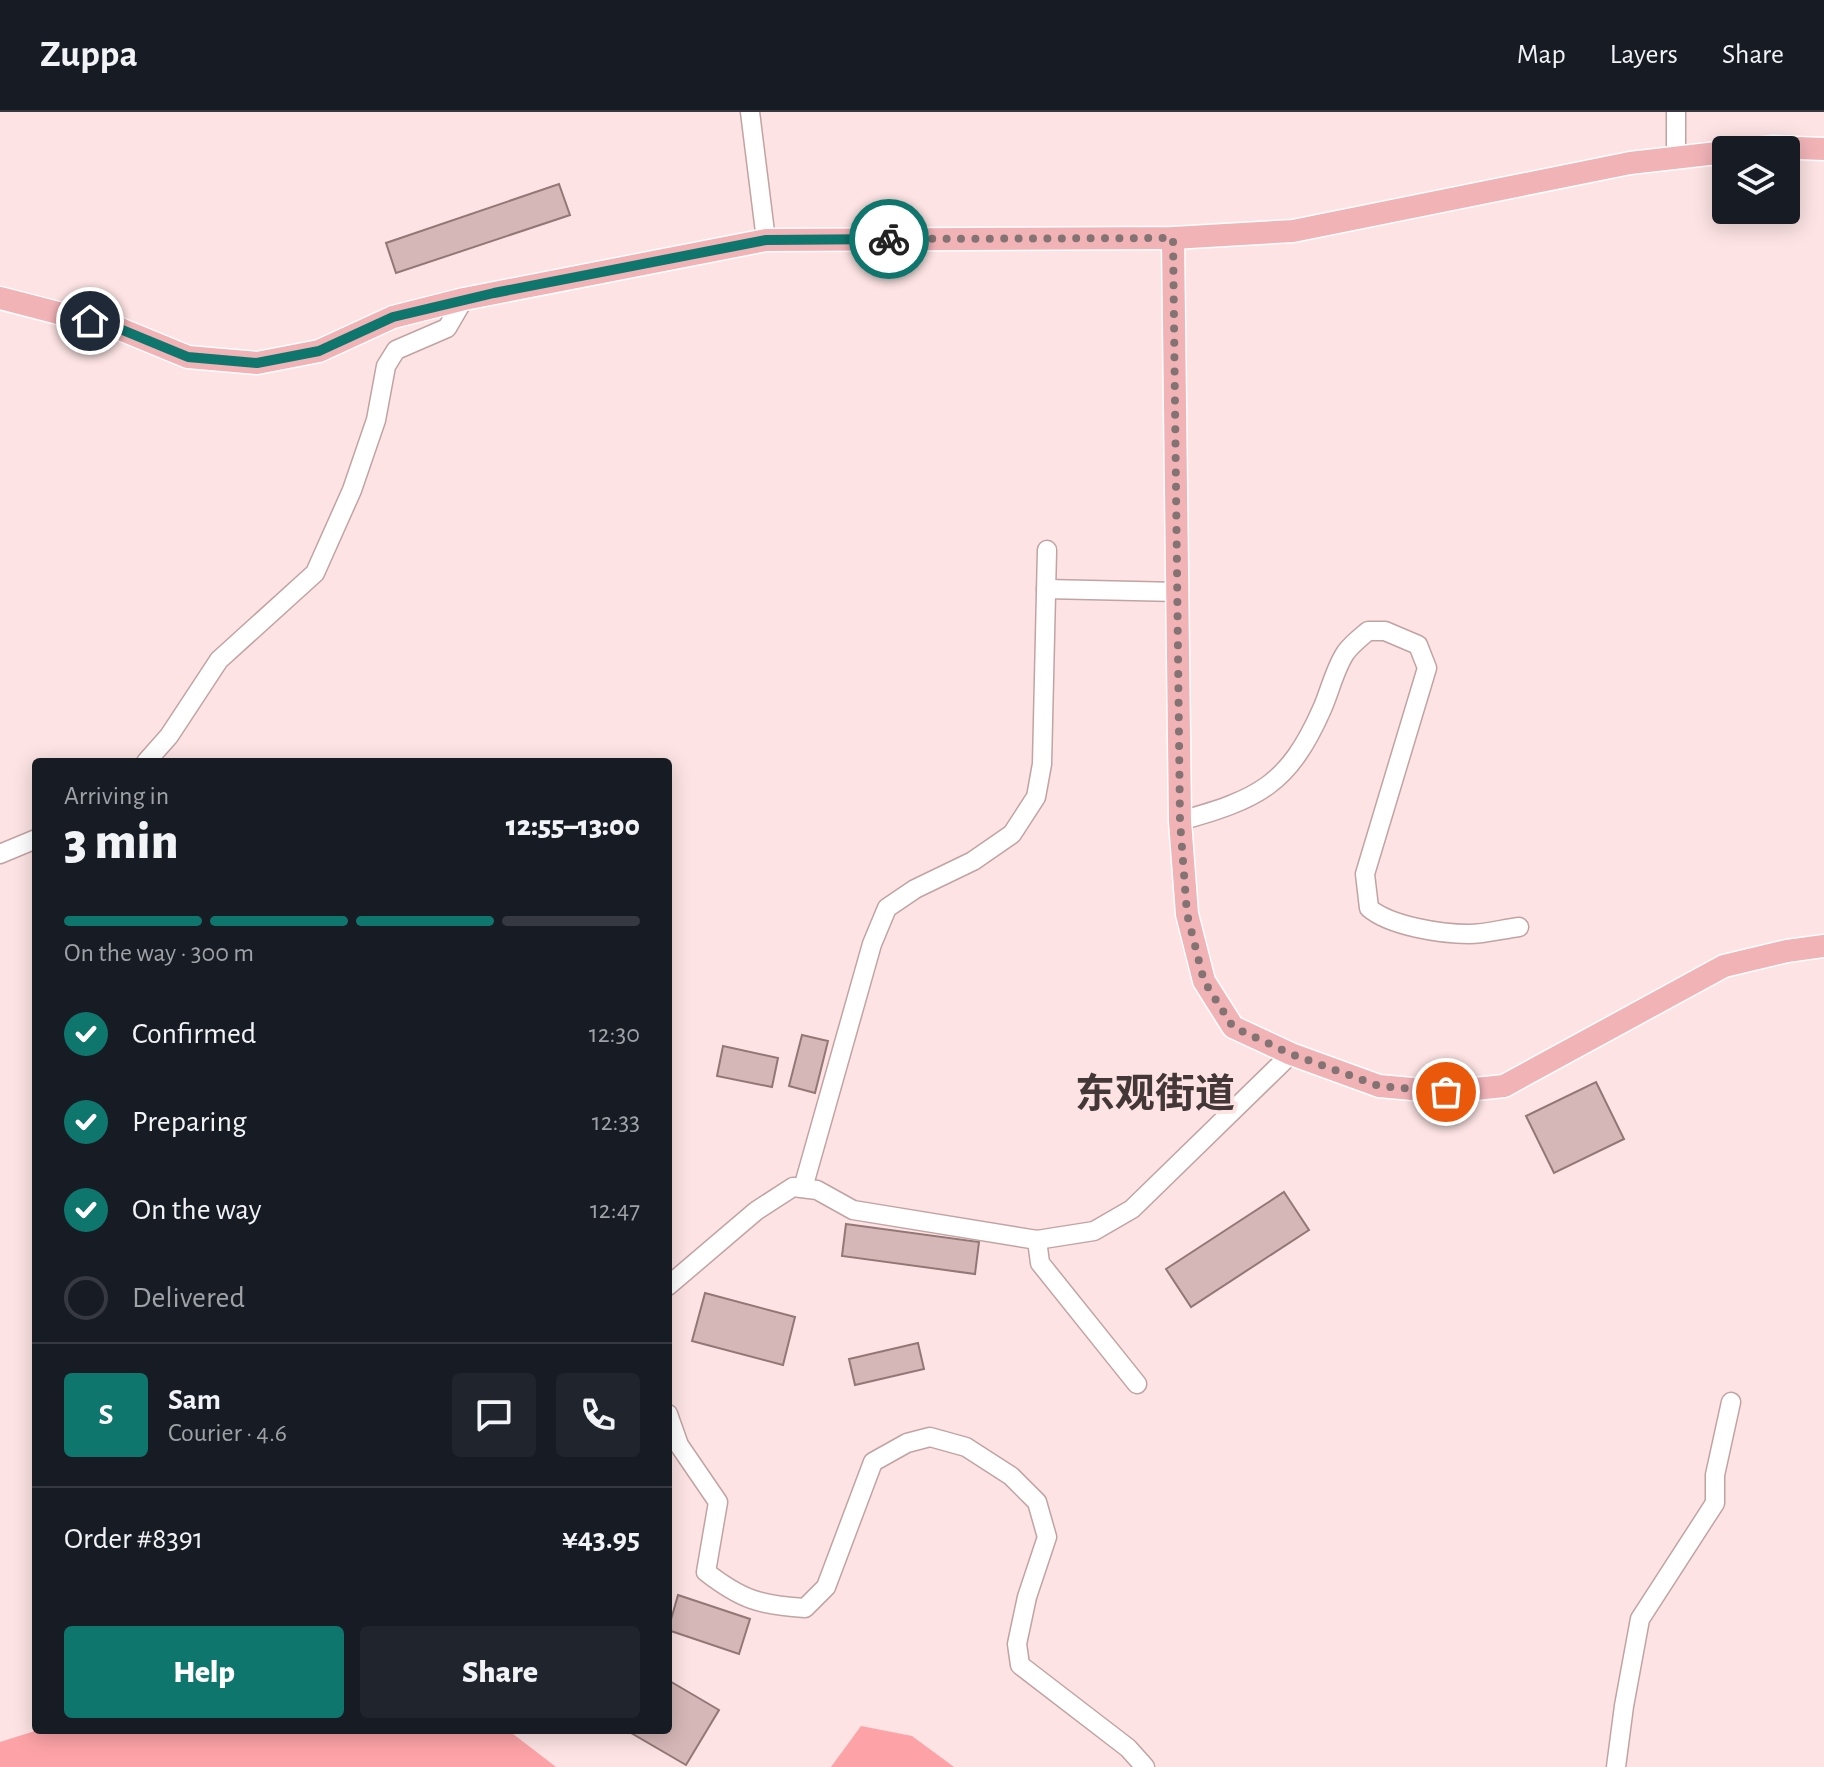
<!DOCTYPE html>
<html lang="en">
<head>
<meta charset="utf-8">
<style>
	body { margin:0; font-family:"Alegreya Sans","Noto Sans SC",sans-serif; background:#20242c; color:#f1f3f6; height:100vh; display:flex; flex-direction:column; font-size:30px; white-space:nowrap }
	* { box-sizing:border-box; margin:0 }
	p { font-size:26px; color:#9ea1a6 }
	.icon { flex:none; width:44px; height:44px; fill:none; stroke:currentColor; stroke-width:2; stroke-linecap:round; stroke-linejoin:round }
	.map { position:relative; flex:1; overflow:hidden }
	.side { position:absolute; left:32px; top:646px; width:640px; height:976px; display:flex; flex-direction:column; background:#171b24; border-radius:8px; box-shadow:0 4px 20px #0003 }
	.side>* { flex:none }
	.fabs { position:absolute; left:1712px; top:24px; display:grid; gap:16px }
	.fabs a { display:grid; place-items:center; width:88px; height:88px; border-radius:8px; background:#171b24; box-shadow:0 4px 20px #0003; font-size:40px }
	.pin { position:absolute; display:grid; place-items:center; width:68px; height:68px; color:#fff; margin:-34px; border:4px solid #fff; border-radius:50%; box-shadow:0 2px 8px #0007 }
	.courier { position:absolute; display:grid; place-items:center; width:80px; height:80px; margin:-40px; border:6px solid #0f766e; border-radius:50%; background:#fff; color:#222; box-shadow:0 2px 10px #0007 }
	.summary em { font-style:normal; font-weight:800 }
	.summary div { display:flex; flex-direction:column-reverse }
	.summary { display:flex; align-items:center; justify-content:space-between; height:136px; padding:0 32px }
	h1 { font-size:52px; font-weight:800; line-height:60px }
	.bar { display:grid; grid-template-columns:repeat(4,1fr); gap:12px 8px; align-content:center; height:96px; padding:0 32px }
	.bar i { height:10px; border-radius:6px; background:#363941 }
	.bar .on { background:#0f766e }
	.bar p { grid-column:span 4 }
	.line { display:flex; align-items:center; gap:20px; padding:0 32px; border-top:2px solid #363941 }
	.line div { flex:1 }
	.round { display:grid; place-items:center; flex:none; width:84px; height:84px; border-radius:8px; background:#20242c }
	ol { padding:0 32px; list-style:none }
	li { display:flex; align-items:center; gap:24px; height:88px }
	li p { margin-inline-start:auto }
	li .icon { padding:8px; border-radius:50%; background:#0f766e; color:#fff; stroke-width:4 }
	li:last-child { color:#9ea1a6 }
	li i { width:44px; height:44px; border:4px solid #363941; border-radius:50% }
	.cta { display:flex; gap:16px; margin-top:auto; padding:16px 32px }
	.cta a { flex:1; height:92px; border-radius:8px; background:#0f766e; color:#fff; font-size:32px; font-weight:800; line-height:92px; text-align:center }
	.cta a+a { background:#20242c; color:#f1f3f6 }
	header { display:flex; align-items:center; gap:48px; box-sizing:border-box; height:112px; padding:0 40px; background:#171b24; border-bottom:2px solid #363941 }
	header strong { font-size:38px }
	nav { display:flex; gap:44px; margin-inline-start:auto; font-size:28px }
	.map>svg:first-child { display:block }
	.water { fill:#fda3a7 }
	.building { fill:#d6b7b7; stroke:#937777; stroke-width:2 }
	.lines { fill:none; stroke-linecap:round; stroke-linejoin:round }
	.minor-casing { stroke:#c2a3a4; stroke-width:21 }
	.major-casing { stroke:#fff; stroke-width:25 }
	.minor { stroke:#fff; stroke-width:18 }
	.major { stroke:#f2b3b7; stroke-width:22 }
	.done { stroke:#847373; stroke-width:8; stroke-dasharray:0 14.4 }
	.route { stroke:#0f766e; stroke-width:10 }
	.labels { text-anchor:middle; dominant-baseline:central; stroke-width:8; stroke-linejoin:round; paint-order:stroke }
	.district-label { font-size:40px; font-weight:bold; fill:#433737; stroke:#fde3e3 }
</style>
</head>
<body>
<header>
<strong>Zuppa</strong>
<nav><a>Map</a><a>Layers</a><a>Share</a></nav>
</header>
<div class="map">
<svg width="1824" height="1655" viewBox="0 0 1824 1655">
	<rect width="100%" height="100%" fill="#fde3e3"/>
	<g class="water">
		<path d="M 861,1614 L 912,1624 L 954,1655 L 831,1655 Z"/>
		<path d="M 38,1618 L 508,1618 L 556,1655 L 0,1655 L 0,1630 Z"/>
	</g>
	<g class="building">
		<path d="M 559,72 L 570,103 L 396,161 L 386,131 Z"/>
		<path d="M 802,923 L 828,929 L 815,981 L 789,974 Z"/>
		<path d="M 723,934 L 778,946 L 772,975 L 717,964 Z"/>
		<path d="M 1596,970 L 1624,1027 L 1554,1061 L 1526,1004 Z"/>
		<path d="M 1284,1080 L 1309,1118 L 1191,1195 L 1166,1157 Z"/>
		<path d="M 846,1112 L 979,1130 L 975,1162 L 842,1144 Z"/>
		<path d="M 705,1181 L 795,1205 L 783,1253 L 692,1229 Z"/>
		<path d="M 918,1231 L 924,1257 L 855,1273 L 849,1247 Z"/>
		<path d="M 678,1483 L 750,1507 L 739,1542 L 668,1518 Z"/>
		<path d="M 668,1568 L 719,1598 L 686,1653 L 626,1618 L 668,1618 Z"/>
	</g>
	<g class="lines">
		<g class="minor-casing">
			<g id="minor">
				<path d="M 750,0 L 766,128"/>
				<path d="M 1676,46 L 1676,0"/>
				<path d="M 1046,477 L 1178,480"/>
				<path d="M 146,650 L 169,624 L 219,548 L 315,461 L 352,378 L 376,308 L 386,254 L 396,238 L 447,216 L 464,187"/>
				<path d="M 1180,709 C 1258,687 1288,674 1322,597 C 1330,579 1335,556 1346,540 C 1352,532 1361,525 1368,519 L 1385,519 L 1418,533 L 1427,556 L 1365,762 L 1369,796 C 1390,814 1441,822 1469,822 C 1485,822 1503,817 1519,815"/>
				<path d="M 0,742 L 36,727"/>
				<path d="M 803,1076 L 872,832 L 887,796 L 915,777 L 973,749 L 1012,722 L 1036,685 L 1042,652 L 1047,438"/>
				<path d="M 1037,1128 L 1040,1151 L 1137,1272"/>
				<path d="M 668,1174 L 756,1099 L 793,1075 L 817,1078 L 853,1098 L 1037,1128 L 1094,1119 L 1132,1097 L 1291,942"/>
				<path d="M 668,1302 L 679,1333 L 718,1390 L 706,1460 C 742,1488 760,1493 805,1496 L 826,1475 L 873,1350 L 907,1331 L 930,1325 L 966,1335 L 1011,1364 L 1037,1390 L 1047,1425 L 1027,1485 L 1017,1532 L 1020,1553 L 1128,1636 L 1145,1655"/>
				<path d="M 1616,1655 L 1624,1594 L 1640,1507 L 1715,1391 L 1715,1363 L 1731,1290"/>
			</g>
		</g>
		<g class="major-casing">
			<g id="major">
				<path d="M 1745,38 L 1774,35 L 1824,37"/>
				<path d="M 1173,126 L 1180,709 L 1187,802 L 1204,869 L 1233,915 L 1291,942 L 1379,974 L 1446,980 L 1504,974 L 1724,854 L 1787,839 L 1824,834"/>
				<path d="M 0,186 L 120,217 L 188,245 L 257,251 L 319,239 L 393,205 L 464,187 L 766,128 L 1173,126 L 1293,119 L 1630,51 L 1726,40"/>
			</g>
		</g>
		<use href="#minor" class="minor"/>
		<use href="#major" class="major"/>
	</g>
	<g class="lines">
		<path class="done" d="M 889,127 L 1173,126 L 1180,709 L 1187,802 L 1204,869 L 1233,915 L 1291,942 L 1379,974 L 1446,980"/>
		<path class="route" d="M 90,209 L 120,217 L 188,245 L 257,251 L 319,239 L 393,205 L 494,181 L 766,128 L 889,127"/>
	</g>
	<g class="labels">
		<g class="district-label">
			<text x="1155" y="983">东观街道</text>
		</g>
	</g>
</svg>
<div class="fabs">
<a><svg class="icon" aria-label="layers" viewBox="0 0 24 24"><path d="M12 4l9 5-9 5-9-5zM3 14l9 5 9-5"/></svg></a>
</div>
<div class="pin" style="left:1446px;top:980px;background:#ea580c"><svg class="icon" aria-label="bag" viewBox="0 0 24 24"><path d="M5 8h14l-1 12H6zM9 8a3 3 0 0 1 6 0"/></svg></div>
<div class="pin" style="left:90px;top:209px;background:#1f2937"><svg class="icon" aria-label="home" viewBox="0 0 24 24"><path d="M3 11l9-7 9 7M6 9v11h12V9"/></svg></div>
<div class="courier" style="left:889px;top:127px"><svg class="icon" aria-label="bike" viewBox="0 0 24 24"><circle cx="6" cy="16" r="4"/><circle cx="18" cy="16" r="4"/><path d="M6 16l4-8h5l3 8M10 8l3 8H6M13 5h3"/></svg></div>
<section class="side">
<div class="summary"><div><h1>3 min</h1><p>Arriving in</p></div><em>12:55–13:00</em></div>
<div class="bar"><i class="on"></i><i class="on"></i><i class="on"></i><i></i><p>On the way · 300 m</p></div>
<ol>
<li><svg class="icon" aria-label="check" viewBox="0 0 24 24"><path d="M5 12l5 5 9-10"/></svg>Confirmed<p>12:30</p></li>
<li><svg class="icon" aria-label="check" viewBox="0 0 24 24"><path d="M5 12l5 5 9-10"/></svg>Preparing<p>12:33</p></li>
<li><svg class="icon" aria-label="check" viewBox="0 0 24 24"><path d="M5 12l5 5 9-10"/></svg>On the way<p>12:47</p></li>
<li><i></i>Delivered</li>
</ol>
<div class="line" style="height:144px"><b class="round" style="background:#0f766e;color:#fff">S</b><div><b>Sam</b><p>Courier · 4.6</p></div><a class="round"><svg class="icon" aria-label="chat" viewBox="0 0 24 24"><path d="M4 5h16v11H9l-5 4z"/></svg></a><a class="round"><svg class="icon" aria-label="phone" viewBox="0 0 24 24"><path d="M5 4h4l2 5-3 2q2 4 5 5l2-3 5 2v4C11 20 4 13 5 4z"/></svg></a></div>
<div class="line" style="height:104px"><div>Order #8391</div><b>¥43.95</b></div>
<div class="cta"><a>Help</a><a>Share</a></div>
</section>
</div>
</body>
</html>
